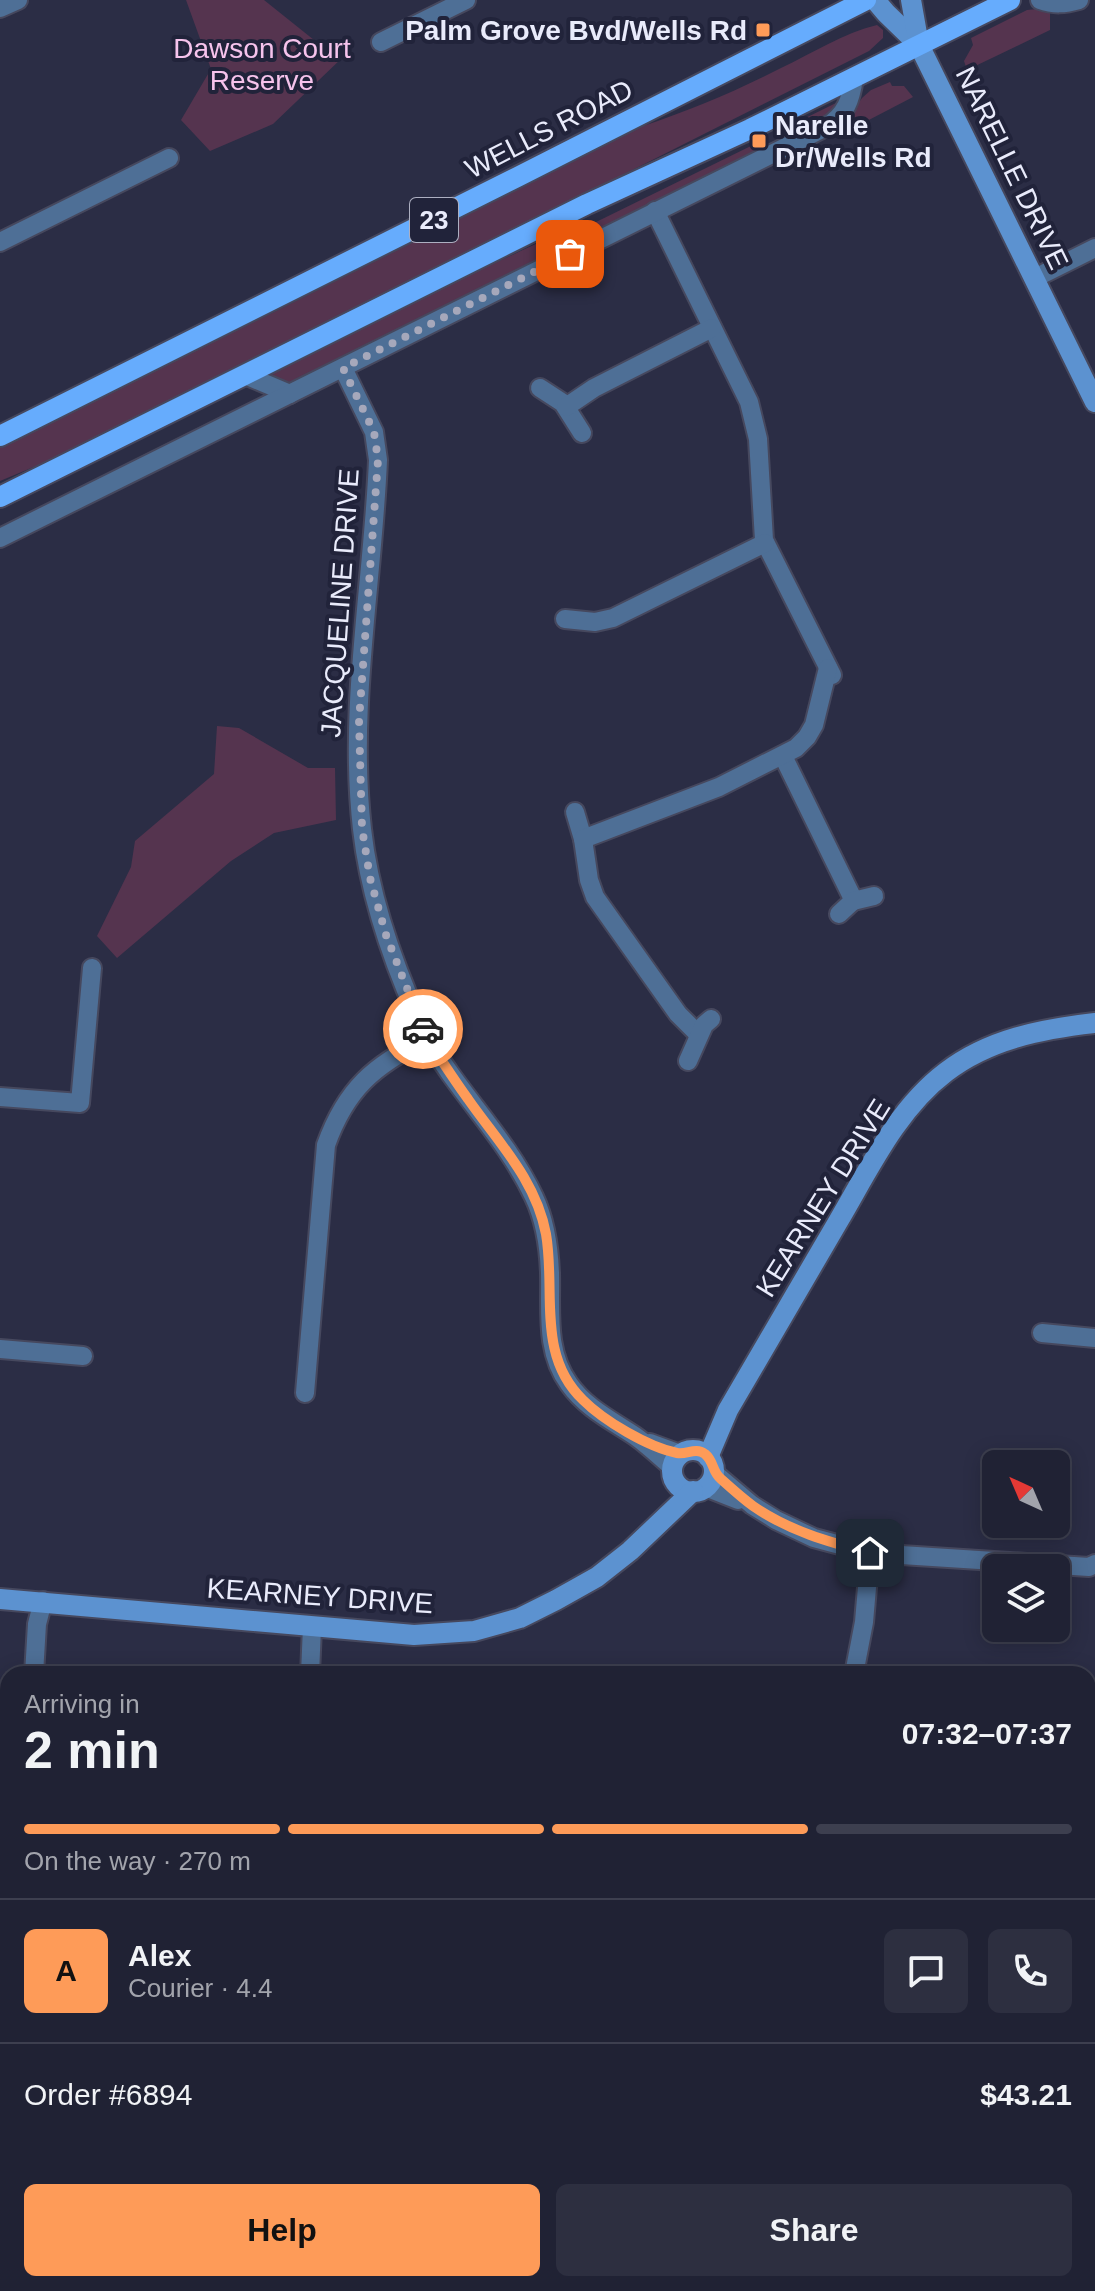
<!DOCTYPE html>
<html lang="en">
<head>
<meta charset="utf-8">
<style>
	body { margin:0; font-family:Arial,sans-serif; background:#2d2f40; color:#f1f3f6; height:100vh; display:flex; flex-direction:column; font-size:30px; white-space:nowrap }
	* { box-sizing:border-box; margin:0 }
	p { font-size:26px; color:#a2a4ac }
	.icon { flex:none; width:44px; height:44px; fill:none; stroke:currentColor; stroke-width:2; stroke-linecap:round; stroke-linejoin:round }
	.map { position:relative; flex:1; overflow:hidden }
	.sheet { position:absolute; left:0px; top:1666px; width:1096px; height:626px; display:flex; flex-direction:column; background:#202234; border-radius:24px 24px 0 0; box-shadow:0 4px 20px #0003,0 0 0 2px #3d3f4f }
	.sheet>* { flex:none }
	.needle { width:52px; rotate:316deg }
	.tools { position:absolute; left:982px; top:1450px; display:grid; gap:16px }
	.tools a { display:grid; place-items:center; width:88px; height:88px; border-radius:12px; background:#202234; box-shadow:0 4px 20px #0003,0 0 0 2px #3d3f4f; font-size:40px }
	.pin { position:absolute; display:grid; place-items:center; width:68px; height:68px; color:#fff; margin:-34px; border-radius:16px; box-shadow:0 4px 12px #0006 }
	.courier { position:absolute; display:grid; place-items:center; width:80px; height:80px; margin:-40px; border:6px solid #fe9b58; border-radius:50%; background:#fff; color:#222; box-shadow:0 2px 10px #0007 }
	.summary em { font-style:normal; font-weight:700 }
	.summary div { display:flex; flex-direction:column-reverse }
	.summary { display:flex; align-items:center; justify-content:space-between; height:136px; padding:0 24px }
	h1 { font-size:52px; font-weight:700; line-height:60px }
	.bar { display:grid; grid-template-columns:repeat(4,1fr); gap:12px 8px; align-content:center; height:96px; padding:0 24px }
	.bar i { height:10px; border-radius:6px; background:#3d3f4f }
	.bar .current { background:#fe9b58 }
	.bar p { grid-column:span 4 }
	.line { display:flex; align-items:center; gap:20px; padding:0 24px; border-top:2px solid #3d3f4f }
	.line div { flex:1 }
	.round { display:grid; place-items:center; flex:none; width:84px; height:84px; border-radius:12px; background:#2d2f40 }
	.button { display:flex; gap:16px; margin-top:auto; padding:16px 24px }
	.button a { flex:1; height:92px; border-radius:12px; background:#fe9b58; color:#111; font-size:32px; font-weight:700; line-height:92px; text-align:center }
	.button a+a { background:#2d2f40; color:#f1f3f6 }
	.map>svg:first-child { display:block }
	.green { fill:#55344f }
	.lines { fill:none; stroke-linecap:round; stroke-linejoin:round }
	.stream { stroke:#2b8db0; stroke-width:6 }
	.street-casing { stroke:#46485e; stroke-width:22 }
	.secondary-casing { stroke:#46485e; stroke-width:24 }
	.primary-casing { stroke:#46485e; stroke-width:24 }
	.street { stroke:#4e6f96; stroke-width:18 }
	.secondary { stroke:#5c92d0; stroke-width:20 }
	.primary { stroke:#66acfd; stroke-width:20 }
	.done { stroke:#a6a8bb; stroke-width:8; stroke-dasharray:0 14.4 }
	.route { stroke:#fe9b58; stroke-width:10 }
	.poi-dot { fill:#fe9b58; stroke:#21233a; stroke-width:3 }
	.labels { text-anchor:middle; dominant-baseline:central; stroke-width:8; stroke-linejoin:round; paint-order:stroke }
	.shield { fill:#21233a; stroke:#adafc1; stroke-width:2 }
	.shield-label { font-size:26px; font-weight:bold; fill:#e9ebfb }
	.poi-label { font-size:28px; font-weight:bold; fill:#e9ebfb; stroke:#21233a; text-anchor:end }
	.park-label { font-size:28px; fill:#f6c3ec; stroke:#21233a }
	.street-label { font-size:28px; fill:#e9ebfb; stroke:#21233a }
</style>
</head>
<body>
<div class="map">
<svg width="1095" height="2291" viewBox="0 0 1095 2291">
	<rect width="100%" height="100%" fill="#2b2d45"/>
	<g class="green">
		<path d="M 186,0 L 264,0 L 319,44 L 342,58 L 273,124 L 210,151 L 181,120 L 211,69 Z"/>
		<path d="M 1037,9 L 1050,12 L 1050,30 L 967,70 L 964,61 L 973,45 L 971,38 L 1027,10 Z"/>
		<path d="M 877,25 L 883,30 L 883,38 L 869,51 L 84,446 L 0,481 L 0,446 L 276,311 L 643,126 C 691,110 736,91 781,68 C 813,53 843,33 877,25 Z"/>
		<path d="M 890,82 L 892,86 L 904,86 L 913,97 L 840,135 L 839,130 L 862,98 L 871,90 Z"/>
		<path d="M 836,103 L 838,106 L 831,114 L 780,141 L 777,132 Z"/>
		<path d="M 757,143 L 762,150 L 289,385 L 271,377 L 273,372 C 349,334 424,295 501,260 C 526,249 561,230 588,228 L 594,223 Z"/>
		<path d="M 217,726 L 239,728 L 308,768 L 335,768 L 336,820 L 274,833 L 231,861 L 117,958 L 97,936 L 131,867 L 135,841 L 214,774 Z"/>
		<path d="M 1088,1815 L 1095,1816 L 1095,2291 L 1065,2291 L 971,2284 L 1088,2284 Z"/>
		<path d="M 0,1957 L 8,1964 L 8,2206 L 0,2206 Z"/>
	</g>
	<g class="lines">
		<g class="stream">
			<path d="M 0,2166 L 8,2166"/>
			<path d="M 1088,2255 L 1095,2256"/>
		</g>
		<g class="street-casing">
			<g id="street">
				<path d="M 1040,0 C 1054,5 1065,4 1079,0"/>
				<path d="M 0,8 L 18,0"/>
				<path d="M 381,42 L 466,0"/>
				<path d="M 655,211 L 749,402 L 758,439 L 764,540 L 832,675"/>
				<path d="M 0,242 L 169,158"/>
				<path d="M 1035,278 L 1095,248"/>
				<path d="M 343,368 L 374,432 L 378,460 C 373,582 348,706 362,829 C 370,900 396,972 426,1036 C 432,1049 441,1060 449,1072 C 478,1113 512,1150 534,1197 C 545,1220 549,1247 550,1273 C 551,1311 545,1351 569,1384 C 586,1408 611,1420 635,1436 C 648,1445 660,1457 672,1467"/>
				<path d="M 245,375 L 290,394"/>
				<path d="M 540,388 L 563,403 L 582,433"/>
				<path d="M 566,407 L 594,388 L 712,328"/>
				<path d="M 0,538 L 826,127 C 846,115 851,99 854,78"/>
				<path d="M 565,619 L 595,622 L 613,618 L 765,543"/>
				<path d="M 783,756 L 854,901"/>
				<path d="M 575,812 L 583,839"/>
				<path d="M 839,914 L 853,901 L 874,896"/>
				<path d="M 699,1035 L 678,1014 L 595,897 L 589,880 L 583,839 L 719,787 L 796,748 L 807,737 L 814,725 L 828,668"/>
				<path d="M 688,1061 L 704,1025 L 711,1019"/>
				<path d="M 0,1097 L 80,1103 L 92,968"/>
				<path d="M 1042,1333 L 1095,1338"/>
				<path d="M 0,1349 L 83,1356"/>
				<path d="M 305,1393 L 326,1145 C 346,1089 374,1065 427,1039"/>
				<path d="M 650,1443 L 680,1454"/>
				<path d="M 713,1472 L 752,1505 L 776,1520 L 814,1538 L 870,1553 L 1089,1567 L 1095,1564"/>
				<path d="M 705,1487 L 738,1500"/>
				<path d="M 34,1674 L 37,1624 L 43,1601"/>
				<path d="M 310,1674 L 312,1627"/>
				<path d="M 854,1674 L 864,1622 L 870,1553"/>
			</g>
		</g>
		<g class="secondary-casing">
			<g id="secondary">
				<path d="M 875,0 L 886,13 L 919,45 L 1095,402"/>
				<path d="M 911,0 L 919,45"/>
				<circle cx="693" cy="1471" r="21"/>
				<path d="M 708,1457 L 728,1410 C 765,1347 802,1284 839,1220 C 869,1169 897,1109 946,1072 C 989,1039 1042,1029 1095,1023"/>
				<path d="M 0,1599 L 414,1635 L 474,1631 L 520,1618 L 556,1600 L 597,1577 L 630,1551 L 693,1491"/>
			</g>
		</g>
		<g class="primary-casing">
			<g id="primary">
				<path d="M 0,436 C 290,292 578,147 866,0"/>
				<path d="M 0,497 L 587,204 L 750,129 L 1010,0"/>
			</g>
		</g>
		<use href="#street" class="street"/>
		<use href="#secondary" class="secondary"/>
		<use href="#primary" class="primary"/>
	</g>
	<g class="lines">
		<path class="done" d="M 423,1029 L 386,935 L 370,878 L 362,828 L 359,721 L 378,460 L 374,432 L 343,368 L 570,254"/>
		<path class="route" d="M 423,1029 L 427,1039 C 441,1059 454,1080 468,1099 C 498,1142 536,1180 546,1234 C 556,1291 536,1355 583,1400 C 604,1421 648,1447 677,1453 C 687,1455 695,1447 705,1454 C 714,1461 712,1472 721,1479 C 731,1488 742,1498 753,1506 C 789,1531 829,1542 870,1553"/>
	</g>
	<g class="poi-dot">
		<rect x="755" y="22" width="16" height="16" rx="4"/>
		<rect x="751" y="133" width="16" height="16" rx="4"/>
	</g>
	<g class="labels">
		<rect class="shield" x="410" y="198" width="48" height="44" rx="6"/>
		<g class="shield-label">
			<text x="434" y="220">23</text>
		</g>
		<g class="poi-label">
			<text x="747" y="30">Palm Grove Bvd/Wells Rd</text>
			<text x="775" y="125" text-anchor="start">Narelle<tspan x="775" dy="32">Dr/Wells Rd</tspan></text>
		</g>
		<g class="park-label">
			<text x="262" y="48">Dawson Court<tspan x="262" dy="32">Reserve</tspan></text>
		</g>
		<g class="street-label">
			<text transform="translate(549 129) rotate(-27)">WELLS ROAD</text>
			<text transform="translate(1012 168) rotate(64)">NARELLE DRIVE</text>
			<text transform="translate(340 603) rotate(-86)">JACQUELINE DRIVE</text>
			<text transform="translate(823 1198) rotate(-58)">KEARNEY DRIVE</text>
			<text transform="translate(320 1596) rotate(4)">KEARNEY DRIVE</text>
		</g>
	</g>
</svg>
<div class="tools">
<a><svg class="needle" viewBox="-14 -14 28 28"><path d="M0-13l5 13h-10z" fill="#e53935"/><path d="M0 13l5-13h-10z" fill="#a2a4ac"/></svg></a>
<a><svg class="icon" aria-label="layers" viewBox="0 0 24 24"><path d="M12 4l9 5-9 5-9-5zM3 14l9 5 9-5"/></svg></a>
</div>
<div class="pin" style="left:570px;top:254px;background:#ea580c"><svg class="icon" aria-label="bag" viewBox="0 0 24 24"><path d="M5 8h14l-1 12H6zM9 8a3 3 0 0 1 6 0"/></svg></div>
<div class="pin" style="left:870px;top:1553px;background:#1f2937"><svg class="icon" aria-label="home" viewBox="0 0 24 24"><path d="M3 11l9-7 9 7M6 9v11h12V9"/></svg></div>
<div class="courier" style="left:423px;top:1029px"><svg class="icon" aria-label="car" viewBox="0 0 24 24"><path d="M5 17H2v-5l4-1 3-4h7l3 4 3 1v5h-3M9 17h6M6 11h13"/><circle cx="7" cy="17" r="2"/><circle cx="17" cy="17" r="2"/></svg></div>
<section class="sheet">
<div class="summary"><div><h1>2 min</h1><p>Arriving in</p></div><em>07:32–07:37</em></div>
<div class="bar"><i class="current"></i><i class="current"></i><i class="current"></i><i></i><p>On the way · 270 m</p></div>
<div class="line" style="height:144px"><b class="round" style="background:#fe9b58;color:#111">A</b><div><b>Alex</b><p>Courier · 4.4</p></div><a class="round"><svg class="icon" aria-label="chat" viewBox="0 0 24 24"><path d="M4 5h16v11H9l-5 4z"/></svg></a><a class="round"><svg class="icon" aria-label="phone" viewBox="0 0 24 24"><path d="M5 4h4l2 5-3 2q2 4 5 5l2-3 5 2v4C11 20 4 13 5 4z"/></svg></a></div>
<div class="line" style="height:104px"><div>Order #6894</div><b>$43.21</b></div>
<div class="button"><a>Help</a><a>Share</a></div>
</section>
</div>
</body>
</html>
